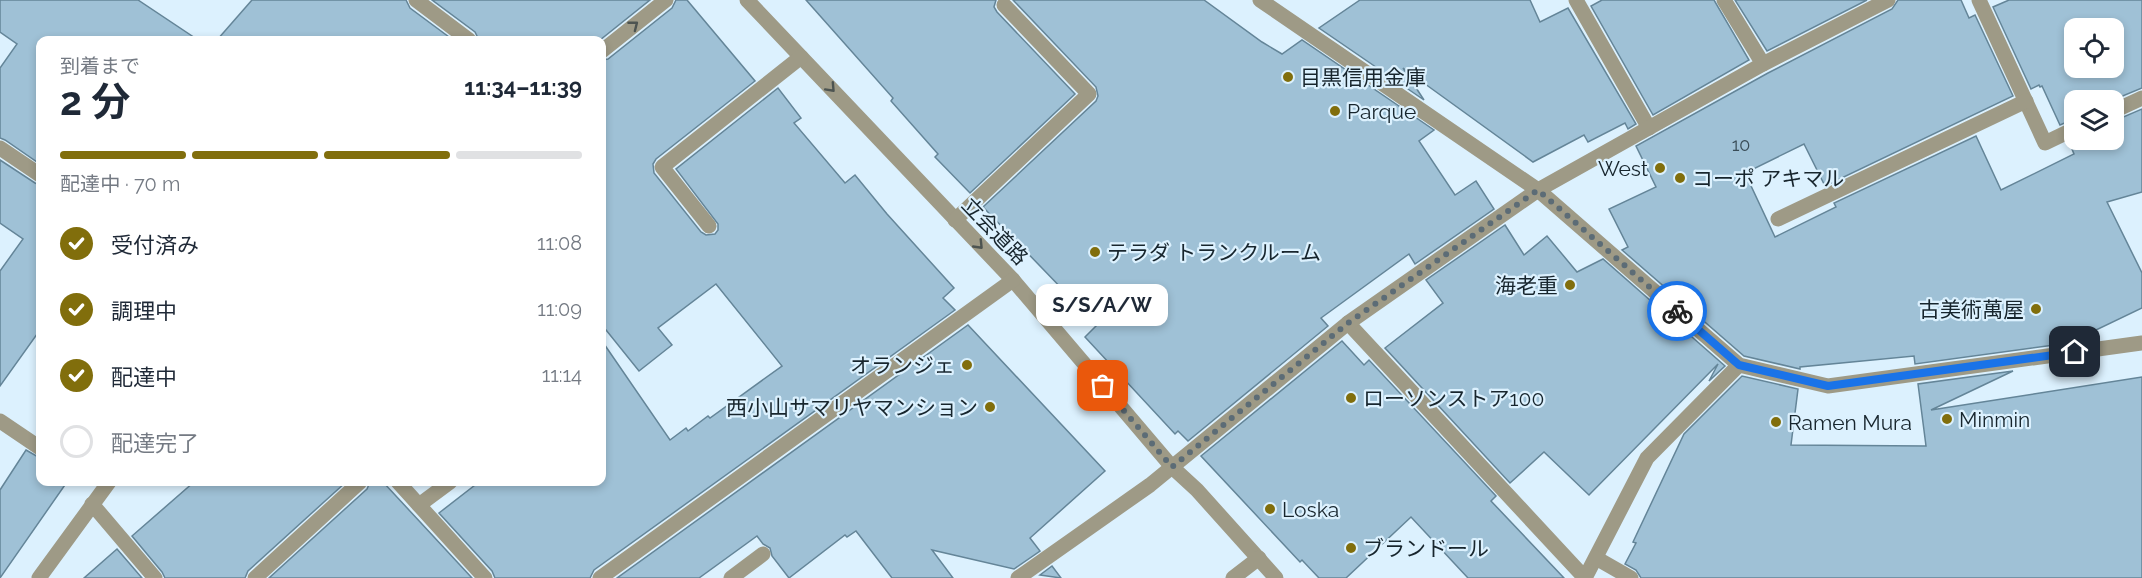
<!DOCTYPE html>
<html lang="ja">
<head>
<meta charset="utf-8">
<style>
	body { margin:0; font-family:Raleway,"Noto Sans JP",sans-serif; background:#f6f6f7; color:#1f2937; height:100vh; display:flex; flex-direction:column; font-size:22px; white-space:nowrap }
	* { box-sizing:border-box; margin:0 }
	p { font-size:20px; color:#747a83 }
	.icon { flex:none; width:33px; height:33px; fill:none; stroke:currentColor; stroke-width:2; stroke-linecap:round; stroke-linejoin:round }
	.map { position:relative; flex:1; overflow:hidden }
	.panel { position:absolute; left:36px; top:36px; width:570px; height:450px; display:flex; flex-direction:column; background:#fff; border-radius:12px; box-shadow:0 3px 9px #0003 }
	.panel>* { flex:none }
	.controls { position:absolute; left:2064px; top:18px; display:grid; gap:12px }
	.controls a { display:grid; place-items:center; width:60px; height:60px; border-radius:12px; background:#fff; box-shadow:0 3px 9px #0003; font-size:30px }
	.pin { position:absolute; display:grid; place-items:center; width:51px; height:51px; color:#fff; margin:-26px; border-radius:12px; box-shadow:0 3px 9px #0006 }
	.courier { position:absolute; display:grid; place-items:center; width:60px; height:60px; margin:-30px; border:4px solid #1a73e8; border-radius:50%; background:#fff; color:#222; box-shadow:0 2px 8px #0007 }
	.bubble { position:absolute; height:42px; border-radius:12px; background:#fff; box-shadow:0 3px 9px #0003; font-size:20px; font-weight:700; line-height:42px; text-align:center }
	.summary em { font-style:normal; font-weight:700 }
	.summary div { display:flex; flex-direction:column-reverse }
	.summary { display:flex; align-items:center; justify-content:space-between; height:102px; padding:0 24px }
	h1 { font-size:39px; font-weight:700; line-height:45px }
	.bar { display:grid; grid-template-columns:repeat(4,1fr); gap:9px 6px; align-content:center; height:72px; padding:0 24px }
	.bar i { height:8px; border-radius:4px; background:#e0e1e3 }
	.bar .active { background:#816e0c }
	.bar p { grid-column:span 4 }
	ol { padding:0 24px; list-style:none }
	li { display:flex; align-items:center; gap:18px; height:66px }
	li p { margin-inline-start:auto }
	li .icon { padding:6px; border-radius:50%; background:#816e0c; color:#fff; stroke-width:4 }
	li:last-child { color:#747a83 }
	li i { width:33px; height:33px; border:3px solid #e0e1e3; border-radius:50% }
	.map>svg:first-child { display:block }
	.building { fill:#9fc1d6; stroke:#648598; stroke-width:1.5; fill-rule:evenodd }
	.lines { fill:none; stroke-linecap:round; stroke-linejoin:round }
	.minor { stroke:#9e9a86; stroke-width:15 }
	.oneway { stroke:#4d5451 }
	.done { stroke:#5c6c76; stroke-width:6; stroke-dasharray:0 10.8 }
	.route { stroke:#1a73e8; stroke-width:8 }
	.poi-dot { fill:#816e0c; stroke:#dcf1fe; stroke-width:2 }
	.labels { text-anchor:middle; dominant-baseline:central; stroke-width:4.5; stroke-linejoin:round; paint-order:stroke }
	.number-label { font-size:18px; fill:#394c57 }
	.poi-label { font-size:21px; fill:#17252d; stroke:#dcf1fe; text-anchor:start }
	.street-label { font-size:21px; fill:#17252d; stroke:#dcf1fe }
</style>
</head>
<body>
<div class="map">
<svg width="2142" height="578" viewBox="0 0 2142 578">
	<rect width="100%" height="100%" fill="#dcf1fe"/>
	<g class="building">
		<path d="M 0,0 L 138,0 L 198,40 L 40,40 L 40,164 L 5,140 L 0,138 L 0,68 L 17,44 L 0,32 Z"/>
		<path d="M 252,0 L 406,0 L 410,8 L 453,40 L 217,40 Z"/>
		<path d="M 432,0 L 650,0 L 600,40 L 479,40 L 475,32 Z"/>
		<path d="M 676,0 L 687,0 L 755,81 L 656,159 L 653,164 L 654,173 L 701,232 L 706,235 L 715,234 L 718,230 L 718,224 L 676,169 L 778,88 L 801,118 L 794,123 L 845,183 L 855,175 L 887,214 L 954,288 L 943,298 L 955,310 L 594,570 L 590,578 L 495,578 L 492,571 L 439,513 L 479,482 L 602,482 L 602,341 L 670,440 L 686,428 L 688,431 L 708,416 L 710,418 L 782,366 L 716,284 L 658,328 L 672,345 L 639,371 L 602,325 L 602,60 L 608,59 L 672,8 Z"/>
		<path d="M 806,0 L 996,0 L 994,7 L 997,12 L 1075,94 L 970,193 L 935,157 L 938,154 L 891,101 L 893,98 Z"/>
		<path d="M 1013,0 L 1204,0 L 1262,42 L 1282,54 L 1302,40 L 1434,130 L 1419,141 L 1455,195 L 1476,181 L 1494,209 L 1415,264 L 1409,254 L 1321,318 L 1328,326 L 1188,441 L 1178,431 L 1175,434 L 1085,337 L 1097,325 L 983,207 L 1096,101 L 1098,96 L 1096,87 Z"/>
		<path d="M 1360,0 L 1530,0 L 1540,22 L 1568,8 L 1636,124 L 1628,129 L 1625,123 L 1588,142 L 1584,135 L 1533,162 L 1403,68 L 1424,100 L 1319,28 Z"/>
		<path d="M 1602,0 L 1714,0 L 1749,60 L 1653,115 L 1591,6 Z"/>
		<path d="M 1735,0 L 1867,0 L 1767,51 Z"/>
		<path d="M 1898,0 L 1961,0 L 1969,18 L 1975,15 L 2013,96 L 1825,186 L 1804,144 L 1745,173 L 1775,237 L 1836,207 L 1834,203 L 1976,136 L 2001,190 L 2074,154 L 2069,142 L 2075,140 L 2114,140 L 2114,121 L 2142,109 L 2142,192 L 2107,202 L 2142,273 L 2142,308 L 2069,343 L 1915,364 L 1914,356 L 1800,367 L 1800,369 L 1744,356 L 1622,250 L 1628,247 L 1609,209 L 1656,187 L 1636,146 L 1768,73 L 1892,9 Z"/>
		<path d="M 2009,0 L 2142,0 L 2142,88 L 2113,100 L 2074,100 L 2074,119 L 2060,125 L 2042,86 L 2040,87 L 2039,85 L 2031,89 L 1993,7 ZM 2074,28 L 2114,28 L 2114,68 L 2074,68 Z"/>
		<path d="M 0,160 L 35,183 L 40,185 L 40,330 L 0,386 L 0,271 L 23,239 L 0,223 Z"/>
		<path d="M 1505,225 L 1524,255 L 1547,236 L 1577,272 L 1603,259 L 1725,366 L 1709,381 L 1718,364 L 1589,495 L 1544,452 L 1510,483 L 1385,348 L 1443,303 L 1426,280 Z"/>
		<path d="M 968,325 L 1105,471 L 1030,538 L 1040,551 L 1014,569 L 932,550 L 953,578 L 892,578 L 856,531 L 847,537 L 845,535 L 789,578 L 772,556 L 770,548 L 763,544 L 757,536 L 699,578 L 617,578 Z"/>
		<path d="M 1342,341 L 1364,365 L 1369,360 L 1496,496 L 1491,501 L 1564,578 L 1468,578 L 1411,517 L 1346,578 L 1319,578 L 1302,560 L 1300,562 L 1201,456 Z"/>
		<path d="M 2013,371 L 1931,410 L 2142,377 L 2142,578 L 1641,578 L 1636,570 L 1625,564 L 1636,543 L 1633,542 L 1684,434 L 1742,376 L 1798,389 L 1791,445 L 1926,446 L 1918,384 Z"/>
		<path d="M 26,450 L 40,458 L 40,482 L 67,482 L 0,578 L 0,490 Z"/>
		<path d="M 194,482 L 346,482 L 248,571 L 245,578 L 165,578 L 162,572 L 132,536 Z"/>
		<path d="M 370,482 L 383,482 L 472,578 L 269,578 L 367,489 Z"/>
		<path d="M 117,549 L 142,578 L 84,578 Z"/>
		<path d="M 1052,566 L 1061,578 L 1040,575 Z"/>
	</g>
	<g class="lines">
		<g class="minor">
			<path d="M 416,0 L 469,40"/>
			<path d="M 747,0 L 1013,280 L 1172,467 L 1197,490 L 1276,578"/>
			<path d="M 1260,0 L 1538,190 L 1739,365 L 1828,386 L 2142,343"/>
			<path d="M 1576,0 L 1649,128"/>
			<path d="M 1724,0 L 1763,64"/>
			<path d="M 1979,0 L 2045,143 L 2074,129"/>
			<path d="M 602,51 L 666,0"/>
			<path d="M 2114,111 L 2142,98"/>
			<path d="M 0,148 L 40,175"/>
			<path d="M 1778,219 L 2026,101"/>
			<path d="M 955,220 L 1089,94 L 1004,5"/>
			<path d="M 709,226 L 662,167 L 801,57"/>
			<path d="M 1348,323 L 1585,578 L 1647,458 L 1739,365"/>
			<path d="M 0,421 L 40,448"/>
			<path d="M 398,482 L 485,578"/>
			<path d="M 92,504 L 155,578"/>
			<path d="M 419,505 L 450,482"/>
			<path d="M 1596,558 L 1631,578"/>
			<path d="M 39,578 L 109,482"/>
			<path d="M 255,578 L 360,482"/>
			<path d="M 600,578 L 1013,280"/>
			<path d="M 731,578 L 763,554"/>
			<path d="M 1018,578 L 1150,485 L 1348,323 L 1538,190 L 1763,64 L 1888,0"/>
			<path d="M 1233,578 L 1259,558"/>
		</g>
	</g>
	<defs><path id="oneway-chevron" d="M-2-3.5L2.5 0L-2 3.5" fill="none" stroke-width="1.6" stroke-linecap="round" stroke-linejoin="round" transform="scale(1.5)"/></defs>
	<g class="oneway">
		<use href="#oneway-chevron" transform="translate(634 25) rotate(-38)"/>
		<use href="#oneway-chevron" transform="translate(831 88) rotate(47)"/>
		<use href="#oneway-chevron" transform="translate(979 245) rotate(46)"/>
	</g>
	<g class="lines">
		<path class="done" d="M 1103,386 L 1172,467 L 1348,323 L 1538,190 L 1677,311"/>
		<path class="route" d="M 1677,311 L 1739,365 L 1828,386 L 2075,352"/>
	</g>
	<g class="poi-dot">
		<circle cx="1288" cy="77" r="6"/>
		<circle cx="1335" cy="111" r="6"/>
		<circle cx="1660" cy="168" r="6"/>
		<circle cx="1680" cy="178" r="6"/>
		<circle cx="1095" cy="252" r="6"/>
		<circle cx="1570" cy="285" r="6"/>
		<circle cx="2036" cy="309" r="6"/>
		<circle cx="967" cy="365" r="6"/>
		<circle cx="1351" cy="398" r="6"/>
		<circle cx="990" cy="407" r="6"/>
		<circle cx="1947" cy="419" r="6"/>
		<circle cx="1776" cy="422" r="6"/>
		<circle cx="1270" cy="509" r="6"/>
		<circle cx="1351" cy="548" r="6"/>
	</g>
	<g class="labels">
		<g class="number-label">
			<text x="1741" y="144">10</text>
		</g>
		<g class="poi-label">
			<text x="1300" y="77">目黒信用金庫</text>
			<text x="1347" y="111">Parque</text>
			<text x="1648" y="168" text-anchor="end">West</text>
			<text x="1692" y="178">コーポ アキマル</text>
			<text x="1107" y="252">テラダ トランクルーム</text>
			<text x="1558" y="285" text-anchor="end">海老重</text>
			<text x="2024" y="309" text-anchor="end">古美術萬屋</text>
			<text x="955" y="365" text-anchor="end">オランジェ</text>
			<text x="1363" y="398">ローソンストア100</text>
			<text x="978" y="407" text-anchor="end">西小山サマリヤマンション</text>
			<text x="1959" y="419">Minmin</text>
			<text x="1788" y="422">Ramen Mura</text>
			<text x="1282" y="509">Loska</text>
			<text x="1363" y="548">ブランドール</text>
		</g>
		<g class="street-label">
			<text transform="translate(995 231) rotate(46)">立会道路</text>
		</g>
	</g>
</svg>
<div class="controls">
<a><svg class="icon" aria-label="locate" viewBox="0 0 24 24"><circle cx="12" cy="12" r="6"/><path d="M12 2v4M12 18v4M2 12h4M18 12h4"/></svg></a>
<a><svg class="icon" aria-label="layers" viewBox="0 0 24 24"><path d="M12 4l9 5-9 5-9-5zM3 14l9 5 9-5"/></svg></a>
</div>
<div class="pin" style="left:1103px;top:386px;background:#ea580c"><svg class="icon" aria-label="bag" viewBox="0 0 24 24"><path d="M5 8h14l-1 12H6zM9 8a3 3 0 0 1 6 0"/></svg></div>
<div class="pin" style="left:2075px;top:352px;background:#1f2937"><svg class="icon" aria-label="home" viewBox="0 0 24 24"><path d="M3 11l9-7 9 7M6 9v11h12V9"/></svg></div>
<div class="courier" style="left:1677px;top:311px"><svg class="icon" aria-label="bike" viewBox="0 0 24 24"><circle cx="6" cy="16" r="4"/><circle cx="18" cy="16" r="4"/><path d="M6 16l4-8h5l3 8M10 8l3 8H6M13 5h3"/></svg></div>
<div class="bubble" style="left:1036px;top:284px;width:132px">S/S/A/W</div>
<section class="panel">
<div class="summary"><div><h1>2 分</h1><p>到着まで</p></div><em>11:34–11:39</em></div>
<div class="bar"><i class="active"></i><i class="active"></i><i class="active"></i><i></i><p>配達中 · 70 m</p></div>
<ol>
<li><svg class="icon" aria-label="check" viewBox="0 0 24 24"><path d="M5 12l5 5 9-10"/></svg>受付済み<p>11:08</p></li>
<li><svg class="icon" aria-label="check" viewBox="0 0 24 24"><path d="M5 12l5 5 9-10"/></svg>調理中<p>11:09</p></li>
<li><svg class="icon" aria-label="check" viewBox="0 0 24 24"><path d="M5 12l5 5 9-10"/></svg>配達中<p>11:14</p></li>
<li><i></i>配達完了</li>
</ol>
</section>
</div>
</body>
</html>
